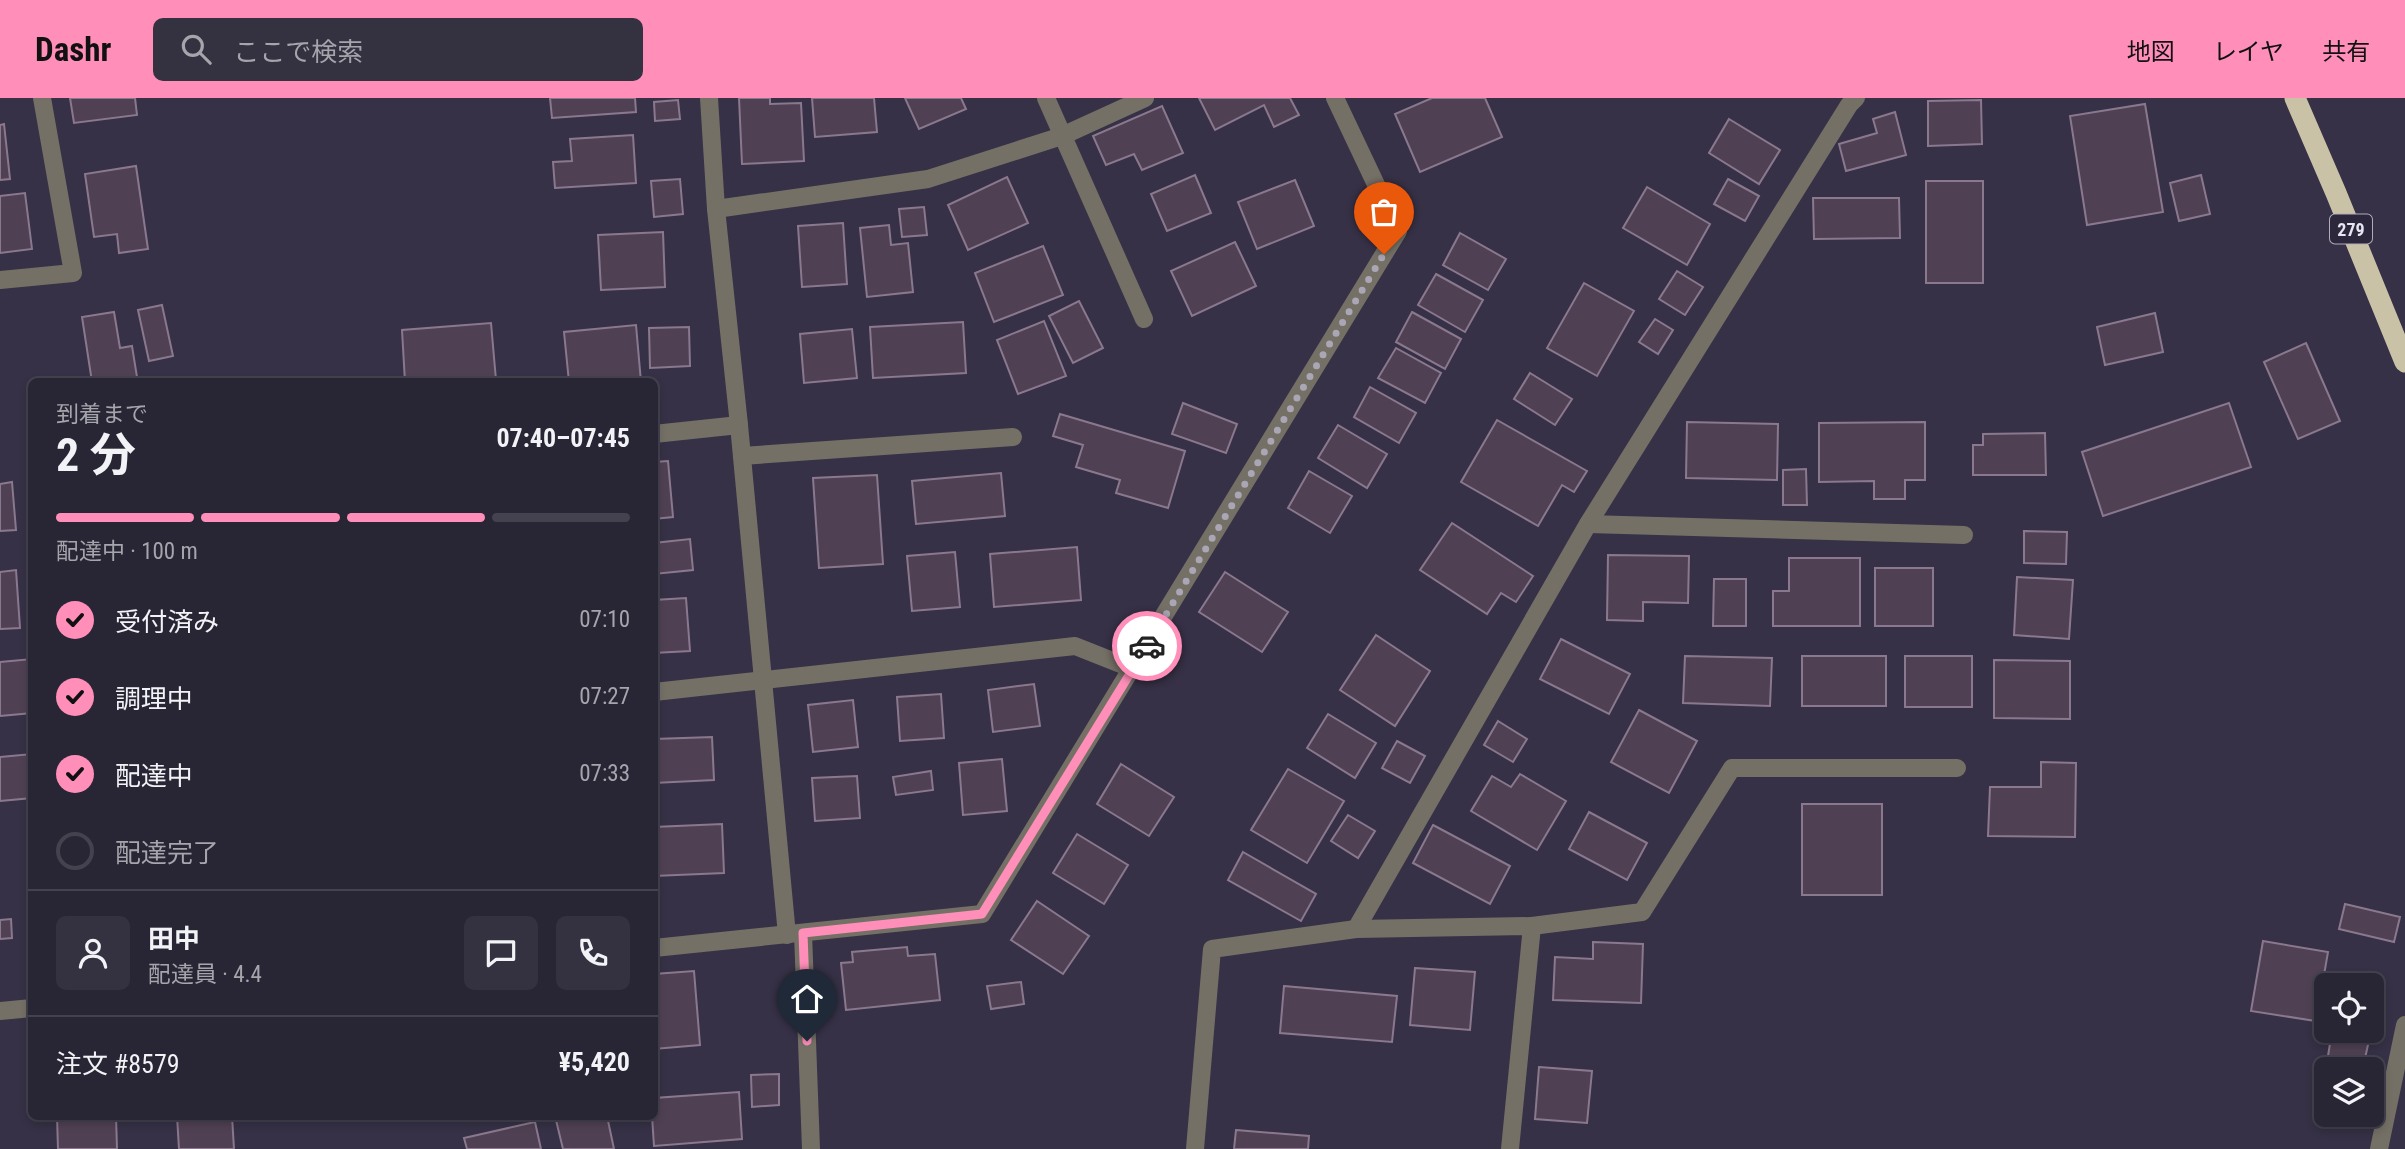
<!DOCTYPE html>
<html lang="ja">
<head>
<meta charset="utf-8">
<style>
	body { margin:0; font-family:"Roboto Condensed","Noto Sans JP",sans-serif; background:#343140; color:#f1f3f6; height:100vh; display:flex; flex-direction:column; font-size:26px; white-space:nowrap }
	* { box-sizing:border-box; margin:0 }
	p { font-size:23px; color:#a5a5ac }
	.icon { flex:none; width:38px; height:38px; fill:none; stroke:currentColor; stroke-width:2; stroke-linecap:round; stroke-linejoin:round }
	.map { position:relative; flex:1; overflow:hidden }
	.panel { position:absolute; left:28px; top:280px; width:630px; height:742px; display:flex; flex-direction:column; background:#282534; border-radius:10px; box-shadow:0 4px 10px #0003,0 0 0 2px #44424f }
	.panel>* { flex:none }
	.buttons { position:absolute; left:2314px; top:875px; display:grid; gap:14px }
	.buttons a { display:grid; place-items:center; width:70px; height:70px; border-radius:10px; background:#282534; box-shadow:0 4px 10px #0003,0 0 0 2px #44424f; font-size:35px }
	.pin { position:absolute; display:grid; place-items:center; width:60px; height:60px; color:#fff; margin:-72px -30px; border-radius:50% 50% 50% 0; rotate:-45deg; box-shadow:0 0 7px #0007 }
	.pin .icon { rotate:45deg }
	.courier { position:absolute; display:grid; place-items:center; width:70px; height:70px; margin:-35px; border:5px solid #ff8eb9; border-radius:50%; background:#fff; color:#222; box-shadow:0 2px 9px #0007 }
	.headline em { font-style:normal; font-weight:700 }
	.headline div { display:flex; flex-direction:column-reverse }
	.headline { display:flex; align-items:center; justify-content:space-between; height:119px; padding:0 28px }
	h1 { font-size:46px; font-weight:700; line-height:52px }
	.bar { display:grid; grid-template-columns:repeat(4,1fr); gap:10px 7px; align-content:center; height:84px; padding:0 28px }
	.bar i { height:9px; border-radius:5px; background:#44424f }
	.bar .active { background:#ff8eb9 }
	.bar p { grid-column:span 4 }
	.line { display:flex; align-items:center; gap:18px; padding:0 28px; border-top:2px solid #44424f }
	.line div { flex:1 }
	.round { display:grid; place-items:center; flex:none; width:74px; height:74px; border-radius:10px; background:#343140 }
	ol { padding:0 28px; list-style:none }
	li { display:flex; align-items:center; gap:21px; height:77px }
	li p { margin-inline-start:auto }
	li .icon { padding:7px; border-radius:50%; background:#ff8eb9; color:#111; stroke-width:4 }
	li:last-child { color:#a5a5ac }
	li i { width:38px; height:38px; border:4px solid #44424f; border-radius:50% }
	header { display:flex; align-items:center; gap:42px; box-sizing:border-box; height:98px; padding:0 35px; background:#ff8eb9; color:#111 }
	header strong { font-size:33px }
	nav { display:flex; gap:38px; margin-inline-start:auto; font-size:24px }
	.search { width:490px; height:63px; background:#343140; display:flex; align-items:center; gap:18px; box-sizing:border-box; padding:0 24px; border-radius:10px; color:#a5a5ac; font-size:26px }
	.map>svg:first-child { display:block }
	.building { fill:#504053; stroke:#8a788e; stroke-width:2 }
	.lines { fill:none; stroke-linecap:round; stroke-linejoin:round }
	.street { stroke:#747066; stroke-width:18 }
	.highway { stroke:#cac2a7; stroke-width:21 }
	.done { stroke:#aaa6b6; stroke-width:7; stroke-dasharray:0 12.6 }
	.route { stroke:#ff8eb9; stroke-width:9 }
	.labels { text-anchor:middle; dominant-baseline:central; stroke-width:5; stroke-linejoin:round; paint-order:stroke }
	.shield { fill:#2c273b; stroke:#b0acbc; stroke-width:2 }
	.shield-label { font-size:18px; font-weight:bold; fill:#e8e5f3 }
</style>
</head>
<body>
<header>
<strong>Dashr</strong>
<div class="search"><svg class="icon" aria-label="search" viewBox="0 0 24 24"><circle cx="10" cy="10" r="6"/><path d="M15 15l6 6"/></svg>ここで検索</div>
<nav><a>地図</a><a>レイヤ</a><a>共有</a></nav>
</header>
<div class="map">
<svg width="2405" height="1051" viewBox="0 0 2405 1051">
	<rect width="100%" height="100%" fill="#363146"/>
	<g class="building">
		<path d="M 70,0 L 135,0 L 137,17 L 74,25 Z"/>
		<path d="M 550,0 L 635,0 L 636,14 L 552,20 Z"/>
		<path d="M 739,0 L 770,0 L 770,6 L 801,5 L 804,63 L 742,66 Z"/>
		<path d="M 812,0 L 874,0 L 877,34 L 815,39 Z"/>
		<path d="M 905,0 L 961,0 L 966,11 L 919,31 Z"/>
		<path d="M 1199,0 L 1290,0 L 1299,17 L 1274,29 L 1264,7 L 1215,32 Z"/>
		<path d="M 1432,0 L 1485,0 L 1502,39 L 1420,74 L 1395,16 Z"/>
		<path d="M 678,2 L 680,21 L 655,23 L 654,4 Z"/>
		<path d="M 1981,2 L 1982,46 L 1928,48 L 1928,3 Z"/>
		<path d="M 2145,6 L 2163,114 L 2087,127 L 2070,18 Z"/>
		<path d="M 1162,8 L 1183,55 L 1142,72 L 1134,56 L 1106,67 L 1093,38 Z"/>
		<path d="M 1895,14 L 1906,57 L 1846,73 L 1839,46 L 1877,35 L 1873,21 Z"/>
		<path d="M 1729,21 L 1780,52 L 1759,86 L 1709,55 Z"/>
		<path d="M 4,26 L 10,81 L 0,82 L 0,27 Z"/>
		<path d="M 633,37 L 636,85 L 555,90 L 553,64 L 572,63 L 570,41 Z"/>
		<path d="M 136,68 L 148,151 L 119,155 L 117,136 L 94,139 L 85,76 Z"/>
		<path d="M 1195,77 L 1211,115 L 1167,133 L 1151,96 Z"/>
		<path d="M 2201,77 L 2210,116 L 2179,123 L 2170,85 Z"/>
		<path d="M 1007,79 L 1028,125 L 968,152 L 948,107 Z"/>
		<path d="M 680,81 L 683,116 L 654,119 L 651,83 Z"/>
		<path d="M 1728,81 L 1759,98 L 1745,123 L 1714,106 Z"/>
		<path d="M 1295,82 L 1314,128 L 1257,151 L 1238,104 Z"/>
		<rect x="1926" y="83" width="57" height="102"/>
		<path d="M 1647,89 L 1710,126 L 1687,167 L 1623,130 Z"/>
		<path d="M 25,95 L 32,151 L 0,155 L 0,98 Z"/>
		<path d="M 1813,100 L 1899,100 L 1900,140 L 1814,141 Z"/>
		<path d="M 924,109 L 927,137 L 902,139 L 899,111 Z"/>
		<path d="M 843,125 L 847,186 L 802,189 L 798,128 Z"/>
		<path d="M 889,127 L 891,147 L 908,145 L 913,194 L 867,199 L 860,130 Z"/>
		<path d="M 663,134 L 665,189 L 601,192 L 598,137 Z"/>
		<path d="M 1460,135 L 1506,161 L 1488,192 L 1443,167 Z"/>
		<path d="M 1235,144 L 1256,188 L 1192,218 L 1171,173 Z"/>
		<path d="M 1043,148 L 1063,197 L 994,224 L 975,175 Z"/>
		<path d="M 1677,173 L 1703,189 L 1685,217 L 1659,201 Z"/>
		<path d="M 1436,176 L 1483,202 L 1465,234 L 1418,207 Z"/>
		<path d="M 1584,185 L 1634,213 L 1597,278 L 1547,250 Z"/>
		<path d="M 1079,203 L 1103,250 L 1073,265 L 1049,218 Z"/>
		<path d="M 162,207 L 173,258 L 149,263 L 138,212 Z"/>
		<path d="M 114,214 L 120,250 L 132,248 L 137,279 L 92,284 L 82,219 Z"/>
		<path d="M 1412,214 L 1461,241 L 1445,271 L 1396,244 Z"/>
		<path d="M 2155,215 L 2163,254 L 2105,267 L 2097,229 Z"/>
		<path d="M 1655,221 L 1673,232 L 1658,256 L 1639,244 Z"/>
		<path d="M 1044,223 L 1066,278 L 1018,296 L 997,242 Z"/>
		<path d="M 963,224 L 966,275 L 873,280 L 870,229 Z"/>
		<path d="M 491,225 L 496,282 L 405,284 L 402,232 Z"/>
		<path d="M 636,227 L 641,284 L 569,284 L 564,234 Z"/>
		<path d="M 689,229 L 690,268 L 650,270 L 649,230 Z"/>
		<path d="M 852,231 L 857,280 L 804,285 L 800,236 Z"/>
		<path d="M 2306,245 L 2340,323 L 2298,341 L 2264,264 Z"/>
		<path d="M 1396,250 L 1441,275 L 1425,305 L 1378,280 Z"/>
		<path d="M 1530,275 L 1572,301 L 1555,327 L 1514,301 Z"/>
		<path d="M 1370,289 L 1416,315 L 1399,345 L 1354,319 Z"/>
		<path d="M 1183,305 L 1237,326 L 1226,355 L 1172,336 Z"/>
		<path d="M 2229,305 L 2251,369 L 2103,418 L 2082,354 Z"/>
		<path d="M 1060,316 L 1185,353 L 1168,410 L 1116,395 L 1120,382 L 1076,369 L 1083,347 L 1053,338 Z"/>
		<path d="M 1497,322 L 1587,373 L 1574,394 L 1562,387 L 1538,428 L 1461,384 Z"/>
		<path d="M 1687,324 L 1778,326 L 1777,382 L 1686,380 Z"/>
		<path d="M 1925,324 L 1925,382 L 1905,382 L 1905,401 L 1874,401 L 1874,383 L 1819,384 L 1819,325 Z"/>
		<path d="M 1338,327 L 1387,356 L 1367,390 L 1318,360 Z"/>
		<path d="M 2045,335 L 2046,377 L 1973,377 L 1973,347 L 1983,347 L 1983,336 Z"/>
		<path d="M 668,363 L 673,419 L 654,421 L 654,364 Z"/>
		<path d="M 1806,371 L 1807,407 L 1783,407 L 1783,372 Z"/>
		<path d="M 1309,373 L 1352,398 L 1330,435 L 1288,410 Z"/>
		<path d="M 1001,375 L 1005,418 L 916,426 L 912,383 Z"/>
		<path d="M 877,377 L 883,466 L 819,470 L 813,380 Z"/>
		<path d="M 12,384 L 16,432 L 0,433 L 0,386 Z"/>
		<path d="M 1452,425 L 1533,478 L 1516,504 L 1501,495 L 1487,516 L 1420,472 Z"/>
		<path d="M 2024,433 L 2067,434 L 2066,466 L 2024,465 Z"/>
		<path d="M 690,441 L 693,472 L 654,476 L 654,445 Z"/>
		<path d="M 1077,449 L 1081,502 L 994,509 L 990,456 Z"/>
		<path d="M 955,454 L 960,509 L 912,513 L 907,458 Z"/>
		<path d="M 1608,457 L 1689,458 L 1688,505 L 1643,504 L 1643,523 L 1607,522 Z"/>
		<path d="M 1789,460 L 1860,460 L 1860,528 L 1773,528 L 1773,493 L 1789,493 Z"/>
		<rect x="1875" y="470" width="58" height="58"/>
		<path d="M 16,472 L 20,530 L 0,531 L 0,474 Z"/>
		<path d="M 1225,474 L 1288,514 L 1262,554 L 1199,514 Z"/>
		<path d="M 2017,479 L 2073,482 L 2069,541 L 2014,537 Z"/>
		<path d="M 1714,481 L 1746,481 L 1746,528 L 1713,528 Z"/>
		<path d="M 686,500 L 690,553 L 654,555 L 654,502 Z"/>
		<path d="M 1376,537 L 1430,573 L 1395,628 L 1340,592 Z"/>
		<path d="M 1561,541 L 1630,576 L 1609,616 L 1540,581 Z"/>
		<path d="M 1685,558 L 1772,560 L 1770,608 L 1683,605 Z"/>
		<rect x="1802" y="558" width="84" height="50"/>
		<rect x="1905" y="558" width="67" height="51"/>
		<path d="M 32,561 L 32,615 L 0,618 L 0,564 Z"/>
		<path d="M 1994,562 L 2070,563 L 2070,621 L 1994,620 Z"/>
		<path d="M 1034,586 L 1040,628 L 993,634 L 988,592 Z"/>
		<path d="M 941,596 L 944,640 L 900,643 L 897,599 Z"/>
		<path d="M 853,602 L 858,649 L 813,654 L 808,607 Z"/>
		<path d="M 1639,612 L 1697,643 L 1669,695 L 1611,664 Z"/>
		<path d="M 1328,616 L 1376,645 L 1355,680 L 1307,650 Z"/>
		<path d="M 1498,623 L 1527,641 L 1513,664 L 1484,647 Z"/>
		<path d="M 712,639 L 714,682 L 654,685 L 654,641 Z"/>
		<path d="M 1397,643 L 1425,658 L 1410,685 L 1382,670 Z"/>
		<path d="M 32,656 L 32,700 L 0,703 L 0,659 Z"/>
		<path d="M 1002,661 L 1007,713 L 963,717 L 959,665 Z"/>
		<path d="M 2041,664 L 2076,665 L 2075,739 L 1988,738 L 1990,689 L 2041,689 Z"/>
		<path d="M 1121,666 L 1174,699 L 1149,738 L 1097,706 Z"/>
		<path d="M 1288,671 L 1344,703 L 1307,765 L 1251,732 Z"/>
		<path d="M 931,673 L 933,692 L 896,697 L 893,679 Z"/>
		<path d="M 1520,676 L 1566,703 L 1537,752 L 1471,713 L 1492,678 L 1511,689 Z"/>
		<path d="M 857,678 L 860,720 L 815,723 L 812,680 Z"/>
		<rect x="1802" y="706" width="80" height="91"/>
		<path d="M 1589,714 L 1647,745 L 1627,782 L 1569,751 Z"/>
		<path d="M 1348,717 L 1375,733 L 1358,760 L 1331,743 Z"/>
		<path d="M 722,726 L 724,775 L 654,778 L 654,729 Z"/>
		<path d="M 1433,727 L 1510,768 L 1490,806 L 1413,765 Z"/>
		<path d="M 1077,736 L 1128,767 L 1104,806 L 1053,775 Z"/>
		<path d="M 1243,754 L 1316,796 L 1301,823 L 1228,782 Z"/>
		<path d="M 1037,803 L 1089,838 L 1063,876 L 1011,842 Z"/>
		<path d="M 2345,806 L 2400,819 L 2394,844 L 2339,831 Z"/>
		<path d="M 11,821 L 12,840 L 0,841 L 0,822 Z"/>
		<path d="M 2263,843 L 2328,854 L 2316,923 L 2251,913 Z"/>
		<path d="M 1593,844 L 1643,846 L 1641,905 L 1553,902 L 1555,859 L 1593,861 Z"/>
		<path d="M 907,849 L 908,858 L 935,856 L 940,902 L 846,912 L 841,865 L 853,864 L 852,854 Z"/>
		<path d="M 1415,870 L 1475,874 L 1470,932 L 1410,927 Z"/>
		<path d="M 694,873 L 700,947 L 654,951 L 654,876 Z"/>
		<path d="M 1021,884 L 1024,906 L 991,911 L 987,888 Z"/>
		<path d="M 1284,888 L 1397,898 L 1392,944 L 1280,935 Z"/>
		<path d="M 2371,894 L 2378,895 L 2371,930 Z"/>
		<path d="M 2332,933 L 2371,933 L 2364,965 L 2328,958 Z"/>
		<path d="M 1539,969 L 1592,973 L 1587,1025 L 1535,1021 Z"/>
		<path d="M 779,976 L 779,1007 L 752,1009 L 751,977 Z"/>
		<path d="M 739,994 L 742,1041 L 654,1048 L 652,1018 L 654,1018 L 654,1000 Z"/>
		<path d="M 57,1018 L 116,1018 L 117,1051 L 58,1051 Z"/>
		<path d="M 177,1018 L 232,1018 L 234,1051 L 179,1051 Z"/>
		<path d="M 555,1018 L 607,1018 L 614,1051 L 563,1051 Z"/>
		<path d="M 535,1024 L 541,1051 L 467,1051 L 464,1040 Z"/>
		<path d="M 1236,1032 L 1309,1038 L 1308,1051 L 1234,1051 Z"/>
	</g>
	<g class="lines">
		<g class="street">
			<path d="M 709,0 L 716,111 L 739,327"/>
			<path d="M 1046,0 L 1144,221"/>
			<path d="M 716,111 L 928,81 L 1062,38 L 1145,0"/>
			<path d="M 0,182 L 73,175 L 42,0"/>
			<path d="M 654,336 L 739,327 L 787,837"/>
			<path d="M 742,358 L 1013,339"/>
			<path d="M 1588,426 L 1964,437"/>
			<path d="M 654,594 L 1075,548 L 1133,571"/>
			<path d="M 1532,828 L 1642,814 L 1732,670 L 1957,670"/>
			<path d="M 1356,831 L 1588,426 L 1849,7 L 1856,0"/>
			<path d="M 803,835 L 811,1051"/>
			<path d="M 654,850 L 982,816 L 1398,133 L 1335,0"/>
			<path d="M 0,913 L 32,910"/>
			<path d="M 1195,1051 L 1212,851 L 1356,831 L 1532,828 L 1510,1051"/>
			<path d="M 2379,1051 L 2405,927"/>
		</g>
		<path class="highway" d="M 2295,0 L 2336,95 L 2405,264"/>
	</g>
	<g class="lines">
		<path class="done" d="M 1147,548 L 1384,156"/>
		<path class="route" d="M 807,943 L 803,835 L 982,816 L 1147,548"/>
	</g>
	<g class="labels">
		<rect class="shield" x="2330" y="116.5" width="42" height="29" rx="5"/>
		<g class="shield-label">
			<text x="2351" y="131">279</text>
		</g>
	</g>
</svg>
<div class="buttons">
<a><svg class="icon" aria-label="locate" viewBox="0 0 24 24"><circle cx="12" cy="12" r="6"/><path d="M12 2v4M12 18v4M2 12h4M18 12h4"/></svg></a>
<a><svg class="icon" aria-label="layers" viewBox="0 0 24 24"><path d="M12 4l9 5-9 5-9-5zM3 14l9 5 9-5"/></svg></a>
</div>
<div class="pin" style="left:1384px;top:156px;background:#ea580c"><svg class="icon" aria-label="bag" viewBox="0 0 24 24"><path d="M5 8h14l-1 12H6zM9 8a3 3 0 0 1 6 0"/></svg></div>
<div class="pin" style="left:807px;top:943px;background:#1f2937"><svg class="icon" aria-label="home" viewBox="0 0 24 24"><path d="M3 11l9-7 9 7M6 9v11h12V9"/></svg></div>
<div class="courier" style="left:1147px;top:548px"><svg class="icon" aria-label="car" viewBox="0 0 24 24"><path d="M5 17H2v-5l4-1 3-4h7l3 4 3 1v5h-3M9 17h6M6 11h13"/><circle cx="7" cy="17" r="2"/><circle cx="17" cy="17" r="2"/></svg></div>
<section class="panel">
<div class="headline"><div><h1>2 分</h1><p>到着まで</p></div><em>07:40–07:45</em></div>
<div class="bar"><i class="active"></i><i class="active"></i><i class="active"></i><i></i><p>配達中 · 100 m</p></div>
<ol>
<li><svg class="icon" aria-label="check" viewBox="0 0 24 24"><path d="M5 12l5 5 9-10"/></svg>受付済み<p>07:10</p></li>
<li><svg class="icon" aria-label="check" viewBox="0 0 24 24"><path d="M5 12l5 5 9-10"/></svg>調理中<p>07:27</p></li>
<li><svg class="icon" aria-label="check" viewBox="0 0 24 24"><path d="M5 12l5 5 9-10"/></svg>配達中<p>07:33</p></li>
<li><i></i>配達完了</li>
</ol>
<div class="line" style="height:126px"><a class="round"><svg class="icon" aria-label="person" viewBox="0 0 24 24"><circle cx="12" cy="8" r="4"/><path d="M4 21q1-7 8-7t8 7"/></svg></a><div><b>田中</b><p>配達員 · 4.4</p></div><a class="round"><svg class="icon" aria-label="chat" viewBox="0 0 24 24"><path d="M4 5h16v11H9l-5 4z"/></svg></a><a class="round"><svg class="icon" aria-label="phone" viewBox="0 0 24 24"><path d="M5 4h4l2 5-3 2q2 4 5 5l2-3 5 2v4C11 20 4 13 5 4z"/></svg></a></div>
<div class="line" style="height:91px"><div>注文 #8579</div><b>¥5,420</b></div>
</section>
</div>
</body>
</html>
